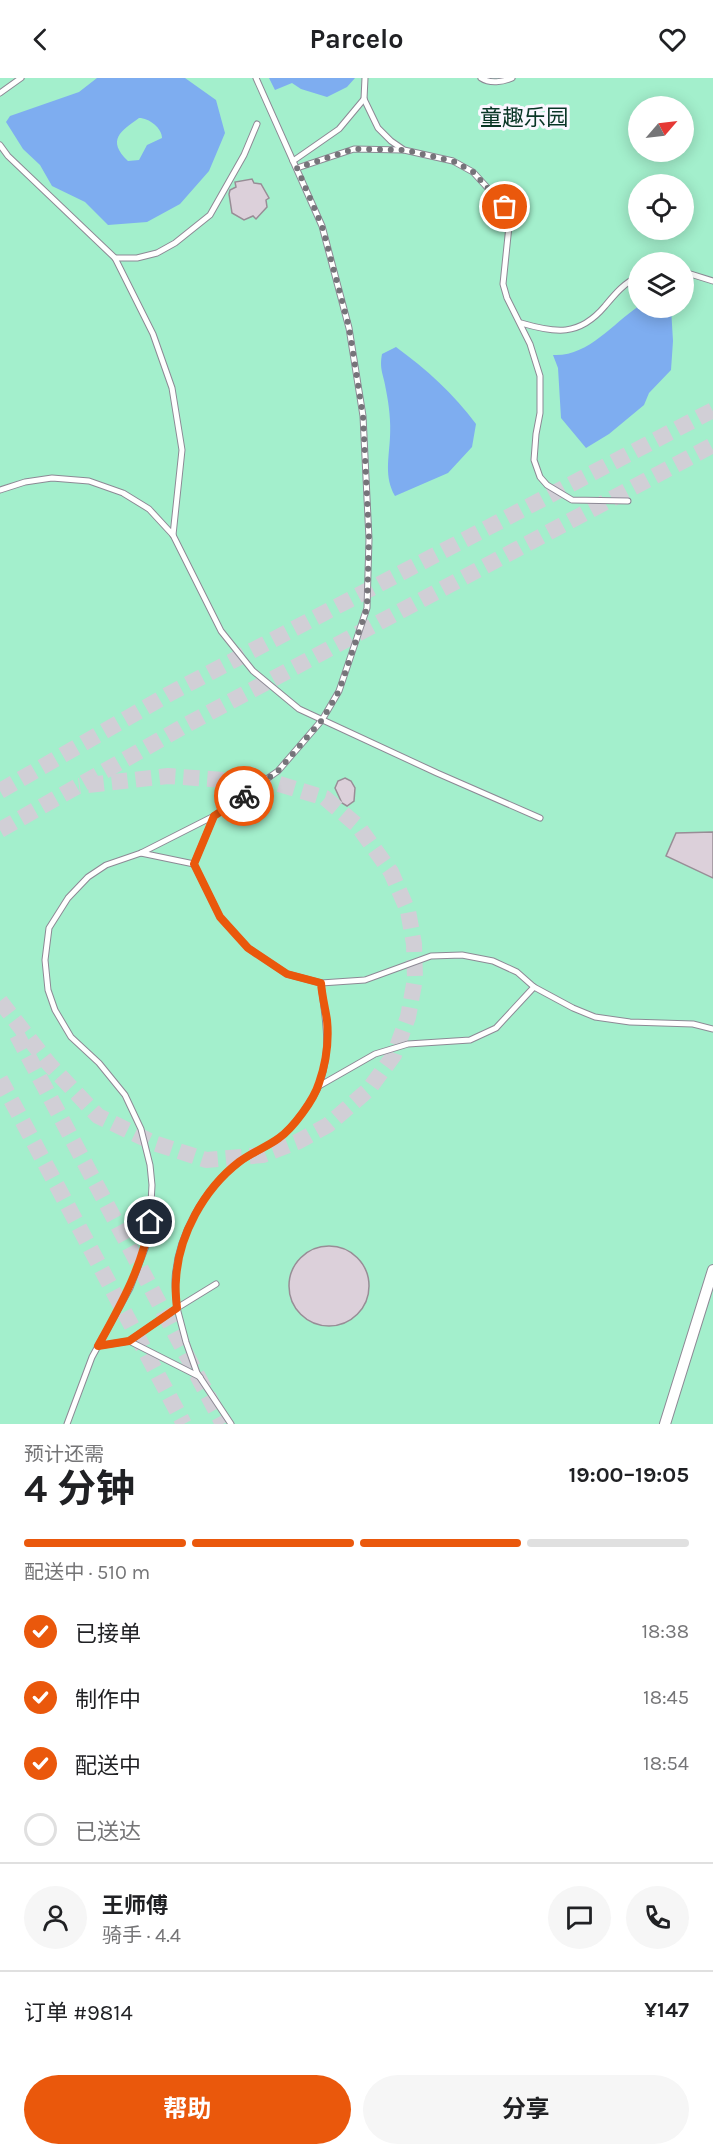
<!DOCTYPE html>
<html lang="zh">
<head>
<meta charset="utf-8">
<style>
	body { margin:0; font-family:Karla,"Noto Sans SC",sans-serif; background:#f6f6f6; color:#202124; height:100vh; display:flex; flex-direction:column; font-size:22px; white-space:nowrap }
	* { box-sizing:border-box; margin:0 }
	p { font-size:20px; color:#757577 }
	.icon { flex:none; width:33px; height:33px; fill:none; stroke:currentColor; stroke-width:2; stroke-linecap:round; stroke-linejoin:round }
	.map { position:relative; height:1346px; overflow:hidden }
	.panel { display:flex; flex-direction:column; background:#fff; flex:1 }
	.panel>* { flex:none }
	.needle { width:39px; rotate:62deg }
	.buttons { position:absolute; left:628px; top:18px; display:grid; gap:12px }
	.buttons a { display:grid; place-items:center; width:66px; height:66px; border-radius:50%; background:#fff; box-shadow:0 3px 15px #0003; font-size:30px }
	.pin { position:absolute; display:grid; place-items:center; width:51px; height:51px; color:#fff; margin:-26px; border:3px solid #fff; border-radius:50%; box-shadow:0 2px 6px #0007 }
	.courier { position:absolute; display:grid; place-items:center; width:60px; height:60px; margin:-30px; border:4px solid #ea580c; border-radius:50%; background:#fff; color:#222; box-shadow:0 2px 8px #0007 }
	.head em { font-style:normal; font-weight:700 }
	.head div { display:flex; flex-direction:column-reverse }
	.head { display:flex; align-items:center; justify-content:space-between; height:102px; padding:0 24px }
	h1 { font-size:39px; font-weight:700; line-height:45px }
	.bar { display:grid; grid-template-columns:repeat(4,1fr); gap:9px 6px; align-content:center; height:72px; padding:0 24px }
	.bar i { height:8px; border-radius:4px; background:#e0e0e0 }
	.bar .current { background:#ea580c }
	.bar p { grid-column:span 4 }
	.line { display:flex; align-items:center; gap:15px; padding:0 24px; border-top:2px solid #e0e0e0 }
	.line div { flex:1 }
	.round { display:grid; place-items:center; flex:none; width:63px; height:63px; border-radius:32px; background:#f6f6f6 }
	ol { padding:0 24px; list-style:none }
	li { display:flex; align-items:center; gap:18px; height:66px }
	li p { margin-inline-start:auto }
	li .icon { padding:6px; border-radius:50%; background:#ea580c; color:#fff; stroke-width:4 }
	li:last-child { color:#757577 }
	li i { width:33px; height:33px; border:3px solid #e0e0e0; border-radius:50% }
	.primary-button { display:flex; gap:12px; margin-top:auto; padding:12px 24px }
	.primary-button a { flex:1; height:69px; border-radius:36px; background:#ea580c; color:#fff; font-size:24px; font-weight:700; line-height:69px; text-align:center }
	.primary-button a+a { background:#f6f6f6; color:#202124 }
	header { display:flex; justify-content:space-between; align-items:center; height:78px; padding:0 24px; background:#fff; font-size:27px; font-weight:700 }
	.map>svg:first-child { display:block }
	.green { fill:#a3efcc; fill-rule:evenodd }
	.water { fill:#7eadf0; fill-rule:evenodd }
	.building { fill:#dcd0da; stroke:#988d96; stroke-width:1.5 }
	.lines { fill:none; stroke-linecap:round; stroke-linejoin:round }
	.primary-tunnel { stroke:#d1cfd6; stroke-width:16; stroke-dasharray:16 8; stroke-linecap:butt }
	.lane-casing { stroke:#8d8995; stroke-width:7 }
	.street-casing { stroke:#8d8995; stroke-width:12 }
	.lane { stroke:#fff; stroke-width:5 }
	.street { stroke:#fff; stroke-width:10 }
	.done { stroke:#76747a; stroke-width:6; stroke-dasharray:0 10.8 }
	.route { stroke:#ea580c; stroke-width:8 }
	.labels { text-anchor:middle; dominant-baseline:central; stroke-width:6; stroke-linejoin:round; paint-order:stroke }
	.park-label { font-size:22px; fill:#083525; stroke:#faf7ff }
</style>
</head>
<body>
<header><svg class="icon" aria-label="back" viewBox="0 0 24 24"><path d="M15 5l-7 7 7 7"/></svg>Parcelo<svg class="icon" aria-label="heart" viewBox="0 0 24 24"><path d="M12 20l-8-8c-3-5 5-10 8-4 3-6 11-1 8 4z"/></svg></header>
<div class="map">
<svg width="713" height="1346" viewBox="0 0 713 1346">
	<rect width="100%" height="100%" fill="#faf7ff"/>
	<path class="green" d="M 0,0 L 713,0 L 713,1346 L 0,1346 ZM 639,28 L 684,28 L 684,74 L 639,74 ZM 639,106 L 684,106 L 684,152 L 639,152 ZM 639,184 L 684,184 L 684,230 L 639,230 Z"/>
	<g class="water">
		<path d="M 97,0 L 185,0 L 216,22 L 225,55 L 209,93 L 180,126 L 147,144 L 108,147 L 85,124 L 52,108 L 40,87 L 23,71 L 6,44 L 10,38 L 79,14 ZM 139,40 C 149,40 162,50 162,60 L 147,67 L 139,82 L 128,83 C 106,62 121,53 139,40 Z"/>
		<path d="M 269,0 L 355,0 L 347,9 L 327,19 L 301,11 L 292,5 L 275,12 Z"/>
		<path d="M 639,228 L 671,230 L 673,263 L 671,292 L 649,315 L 644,327 L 609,356 L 586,370 L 561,340 L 558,290 L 553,277 C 588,279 612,246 639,228 Z"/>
		<path d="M 396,269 C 426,291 454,316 476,346 L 472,369 L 448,395 L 395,418 C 384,399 389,380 390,359 C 391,344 389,327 386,312 C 384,297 379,292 382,276 Z"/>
	</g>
	<g class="building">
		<path d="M 252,101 L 254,105 L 261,106 L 269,120 L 266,122 L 267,129 L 256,141 L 253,138 L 244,142 L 232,135 L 229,116 L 230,112 L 236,109 L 235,104 Z"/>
		<path d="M 345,700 L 351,703 L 355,710 L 354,723 L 347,728 L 342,725 L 335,710 L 338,703 Z"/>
		<path d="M 713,754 L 713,800 L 666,778 L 676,755 Z"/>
		<circle cx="329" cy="1208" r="40"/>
	</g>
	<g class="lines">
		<g class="primary-tunnel">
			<path d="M 0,713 L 169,616 L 713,332"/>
			<path d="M 0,752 L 186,647 L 713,367"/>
			<path d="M 0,923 L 49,986 L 98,1038 L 154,1065 L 206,1082 L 263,1077 L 299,1063 L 328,1047 L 369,1011 L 394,977 L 408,939 L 415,901 L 414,866 L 408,833 L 391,794 L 358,748 L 325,720 L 279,706 L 168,698 L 79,708"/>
			<path d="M 17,957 L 223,1346"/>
			<path d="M 0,1001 L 184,1346"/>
		</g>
		<g class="lane-casing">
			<g id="lane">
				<path d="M 365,0 L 364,21 L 378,50 L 391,63 L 404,72 L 453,83 L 473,94 L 505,129 L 509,148 L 503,206 L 507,220 L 530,266 L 540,298 L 540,335 L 536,356 L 534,382 L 540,399 L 547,407 L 572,422 L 628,423"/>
				<path d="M 481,0 C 490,6 503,4 512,0"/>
				<path d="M 0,15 L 21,0"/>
				<path d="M 0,67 L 8,78 L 115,180 L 153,256 L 172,310 L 182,372 L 173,457"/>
				<path d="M 293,83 L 339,51 L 364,21"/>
				<path d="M 297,90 L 354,71 L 403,72"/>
				<path d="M 115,180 L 137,180 L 157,175 L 175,165 L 210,137 L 244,77 L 257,46"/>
				<path d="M 684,194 L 713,203"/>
				<path d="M 521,245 C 555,255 579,259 605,228 C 615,216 624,205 639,198"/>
				<path d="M 0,412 L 25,404 L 52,400 L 89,403 L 123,415 L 149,431 L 173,457 L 221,553 L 253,593 L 299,631 L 437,695 L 540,740"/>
				<path d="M 214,738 L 194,786 L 220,839 L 248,870 L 287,896 L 321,905 L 365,902 L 431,878 L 462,877 L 493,883 L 517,894 L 534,909 L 573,930 L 595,939 L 630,944 L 693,946 L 713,951"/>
				<path d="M 141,775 L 194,786"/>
				<path d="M 319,1008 L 375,976 L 408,966 L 470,962 L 496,950 L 534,909"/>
				<path d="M 216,1206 L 177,1230 C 176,1221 175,1211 175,1202 C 177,1158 204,1111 239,1084 C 252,1075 267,1069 279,1060 C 293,1050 314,1021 320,1005 C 332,966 325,943 321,905"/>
				<path d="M 129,1263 L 200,1299"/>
				<path d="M 98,1268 L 129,1263 L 177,1230 L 186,1264 L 197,1295 L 231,1346"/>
				<path d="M 67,1346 L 92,1279 L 130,1210 L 146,1168 L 150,1144 L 152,1107 L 150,1087 L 141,1051 L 125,1017 L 99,985 L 71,959 L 55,932 L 48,912 L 45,882 L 49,850 L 68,820 L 88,799 L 106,787 L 141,775 L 214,738 L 278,693 L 322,642 L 339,613 L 367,530 L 369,461 L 363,338 L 349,250 L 322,148 L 256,0"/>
			</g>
		</g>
		<g class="street-casing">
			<path id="street" d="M 665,1346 L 713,1192"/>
		</g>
		<use href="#lane" class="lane"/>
		<use href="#street" class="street"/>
	</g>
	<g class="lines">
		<path class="done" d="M 244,718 L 278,693 L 322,642 L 339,613 L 367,530 L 369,460 L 363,338 L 356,294 L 349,249 L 322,148 L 297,90 L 354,71 L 404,72 L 453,83 L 473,94 L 505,129"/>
		<path class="route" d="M 150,1144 C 142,1190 120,1228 98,1268 L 129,1263 L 177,1230 C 176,1221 175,1211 176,1202 C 178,1158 204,1111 239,1084 C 252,1074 267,1069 279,1060 C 293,1050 314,1022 319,1005 C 326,985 329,962 327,942 C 325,929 322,918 321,905 L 287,896 L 248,870 L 220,839 L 194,786 L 214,738 L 244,718"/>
	</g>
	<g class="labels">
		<g class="park-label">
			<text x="524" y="40">童趣乐园</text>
		</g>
	</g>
</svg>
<div class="buttons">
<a><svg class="needle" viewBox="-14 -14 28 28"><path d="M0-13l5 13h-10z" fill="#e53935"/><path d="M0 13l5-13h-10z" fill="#757577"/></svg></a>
<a><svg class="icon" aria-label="locate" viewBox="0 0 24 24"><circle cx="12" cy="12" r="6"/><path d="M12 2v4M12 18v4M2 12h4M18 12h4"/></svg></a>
<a><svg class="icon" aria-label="layers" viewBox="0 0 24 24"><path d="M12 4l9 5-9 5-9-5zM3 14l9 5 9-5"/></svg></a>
</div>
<div class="pin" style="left:505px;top:129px;background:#ea580c"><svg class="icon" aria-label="bag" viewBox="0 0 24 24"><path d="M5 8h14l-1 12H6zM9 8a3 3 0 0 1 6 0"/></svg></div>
<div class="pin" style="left:150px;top:1144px;background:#1f2937"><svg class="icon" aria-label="home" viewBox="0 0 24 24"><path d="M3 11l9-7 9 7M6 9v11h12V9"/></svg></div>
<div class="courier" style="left:244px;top:718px"><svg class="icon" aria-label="bike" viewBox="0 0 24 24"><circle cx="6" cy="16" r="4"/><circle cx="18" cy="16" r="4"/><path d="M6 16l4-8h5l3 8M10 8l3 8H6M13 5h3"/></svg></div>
</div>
<section class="panel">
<div class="head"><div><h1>4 分钟</h1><p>预计还需</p></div><em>19:00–19:05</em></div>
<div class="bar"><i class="current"></i><i class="current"></i><i class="current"></i><i></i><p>配送中 · 510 m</p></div>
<ol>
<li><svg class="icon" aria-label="check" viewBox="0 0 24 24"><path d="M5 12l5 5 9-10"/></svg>已接单<p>18:38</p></li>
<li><svg class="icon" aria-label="check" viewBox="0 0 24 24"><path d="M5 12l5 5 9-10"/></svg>制作中<p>18:45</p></li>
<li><svg class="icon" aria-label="check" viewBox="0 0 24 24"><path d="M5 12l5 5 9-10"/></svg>配送中<p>18:54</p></li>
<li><i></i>已送达</li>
</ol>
<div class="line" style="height:108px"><a class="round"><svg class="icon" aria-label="person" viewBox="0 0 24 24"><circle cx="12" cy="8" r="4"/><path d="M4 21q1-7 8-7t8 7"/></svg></a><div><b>王师傅</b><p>骑手 · 4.4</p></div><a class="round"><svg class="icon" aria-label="chat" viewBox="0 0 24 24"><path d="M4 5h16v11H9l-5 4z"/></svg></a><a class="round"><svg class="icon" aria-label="phone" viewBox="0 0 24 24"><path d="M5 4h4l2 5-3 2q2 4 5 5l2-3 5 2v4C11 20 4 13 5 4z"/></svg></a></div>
<div class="line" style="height:78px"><div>订单 #9814</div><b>¥147</b></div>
<div class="primary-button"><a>帮助</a><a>分享</a></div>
</section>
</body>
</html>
